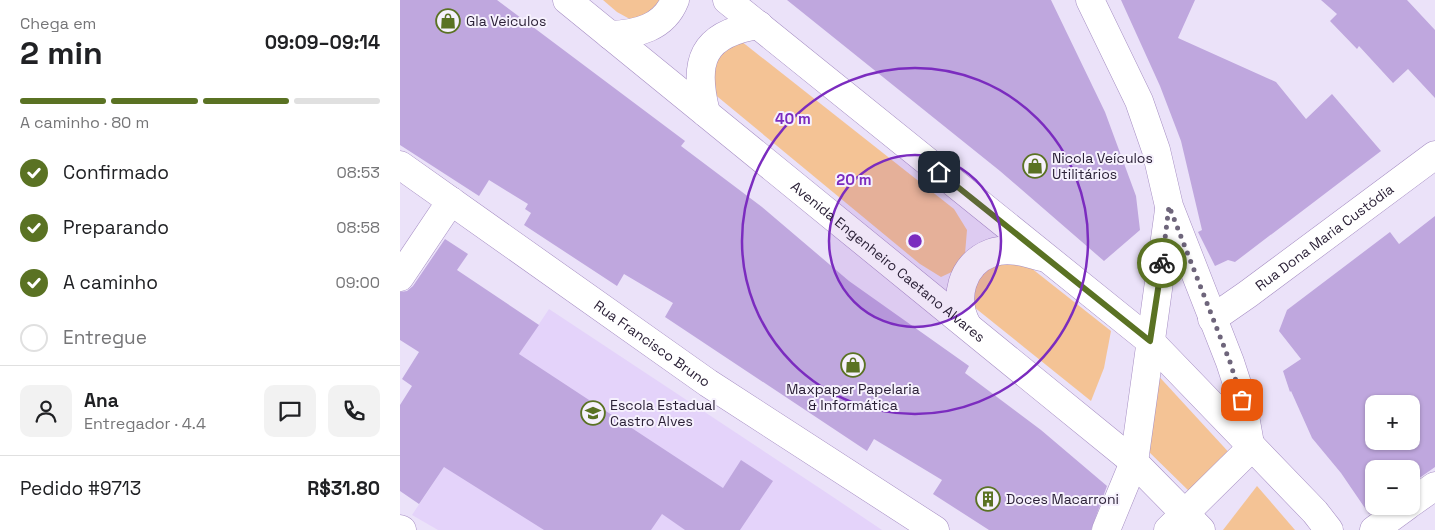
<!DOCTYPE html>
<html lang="pt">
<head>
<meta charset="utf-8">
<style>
	body { margin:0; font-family:"Space Grotesk",sans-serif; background:#f2f2f2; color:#202124; height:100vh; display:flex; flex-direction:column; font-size:19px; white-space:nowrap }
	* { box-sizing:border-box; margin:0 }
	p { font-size:16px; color:#757577 }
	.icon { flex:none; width:28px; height:28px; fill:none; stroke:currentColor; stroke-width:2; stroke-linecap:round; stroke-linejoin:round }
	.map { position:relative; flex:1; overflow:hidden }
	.panel { display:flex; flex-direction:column; background:#fff; width:400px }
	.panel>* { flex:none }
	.controls { position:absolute; left:965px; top:395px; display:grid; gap:10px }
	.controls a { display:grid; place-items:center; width:55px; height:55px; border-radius:10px; background:#fff; box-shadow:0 1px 4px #0004; font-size:25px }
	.pin { position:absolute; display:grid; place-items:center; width:42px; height:42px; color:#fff; margin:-21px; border-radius:10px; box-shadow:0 2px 8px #0006 }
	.courier { position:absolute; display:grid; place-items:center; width:50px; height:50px; margin:-25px; border:4px solid #5a7223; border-radius:50%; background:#fff; color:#222; box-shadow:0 1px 6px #0007 }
	.summary em { font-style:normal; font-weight:700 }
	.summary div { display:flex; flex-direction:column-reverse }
	.summary { display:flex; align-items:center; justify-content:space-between; height:85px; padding:0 20px }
	h1 { font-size:32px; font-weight:700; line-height:38px }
	.bar { display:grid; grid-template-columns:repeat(4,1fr); gap:8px 5px; align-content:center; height:60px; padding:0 20px }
	.bar i { height:6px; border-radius:4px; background:#e0e0e0 }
	.bar .active { background:#5a7223 }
	.bar p { grid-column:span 4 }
	.line { display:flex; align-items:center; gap:12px; padding:0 20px; border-top:1px solid #e0e0e0 }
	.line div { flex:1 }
	.round { display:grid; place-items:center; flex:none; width:52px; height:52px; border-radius:10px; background:#f2f2f2 }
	ol { padding:0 20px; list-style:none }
	li { display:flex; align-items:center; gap:15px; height:55px }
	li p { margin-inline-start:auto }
	li .icon { padding:5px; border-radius:50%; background:#5a7223; color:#fff; stroke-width:4 }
	li:last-child { color:#757577 }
	li i { width:28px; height:28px; border:2px solid #e0e0e0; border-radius:50% }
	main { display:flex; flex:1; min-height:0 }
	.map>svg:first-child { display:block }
	.built { fill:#e4d3fa }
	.green { fill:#f4c395 }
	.building { fill:#bfa7de; fill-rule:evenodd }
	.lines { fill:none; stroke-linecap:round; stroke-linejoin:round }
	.minor-casing { stroke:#a58dc3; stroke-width:29 }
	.major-casing { stroke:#a58dc3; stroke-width:29 }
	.minor { stroke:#fff; stroke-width:28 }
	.major { stroke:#fff; stroke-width:28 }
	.done { stroke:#6e657b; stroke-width:5; stroke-dasharray:0 9 }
	.route { stroke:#5a7223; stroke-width:6 }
	.ring { fill:none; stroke:#7b2cbf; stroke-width:2.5 }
	.labels { text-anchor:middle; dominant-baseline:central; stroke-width:4; stroke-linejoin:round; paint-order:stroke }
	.poi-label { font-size:14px; fill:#2b2137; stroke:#f6f1fd; text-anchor:start }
	.street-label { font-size:14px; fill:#2b2137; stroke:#f6f1fd }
	.centre { fill:#7b2cbf; stroke:#f6f1fd; stroke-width:2.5 }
	.ring-label { font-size:15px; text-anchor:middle; font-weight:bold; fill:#7b2cbf; stroke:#f6f1fd; stroke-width:4; stroke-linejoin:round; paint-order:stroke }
</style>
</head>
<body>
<main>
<section class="panel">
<div class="summary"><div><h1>2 min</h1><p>Chega em</p></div><em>09:09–09:14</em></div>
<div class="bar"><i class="active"></i><i class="active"></i><i class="active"></i><i></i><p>A caminho · 80 m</p></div>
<ol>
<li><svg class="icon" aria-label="check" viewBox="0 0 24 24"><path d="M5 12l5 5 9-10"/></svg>Confirmado<p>08:53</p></li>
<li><svg class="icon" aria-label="check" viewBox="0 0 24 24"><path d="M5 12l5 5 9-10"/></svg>Preparando<p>08:58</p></li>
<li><svg class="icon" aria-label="check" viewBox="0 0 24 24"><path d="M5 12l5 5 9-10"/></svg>A caminho<p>09:00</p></li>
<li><i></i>Entregue</li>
</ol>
<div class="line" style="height:90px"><a class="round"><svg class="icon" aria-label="person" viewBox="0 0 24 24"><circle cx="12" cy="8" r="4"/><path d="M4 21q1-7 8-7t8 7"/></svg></a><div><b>Ana</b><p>Entregador · 4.4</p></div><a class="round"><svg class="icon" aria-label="chat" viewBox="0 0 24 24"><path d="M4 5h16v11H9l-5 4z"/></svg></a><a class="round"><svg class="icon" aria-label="phone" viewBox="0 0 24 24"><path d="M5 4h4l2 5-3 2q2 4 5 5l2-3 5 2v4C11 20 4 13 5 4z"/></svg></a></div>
<div class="line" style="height:65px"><div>Pedido #9713</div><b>R$31.80</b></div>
</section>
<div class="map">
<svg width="1035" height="530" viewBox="0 0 1035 530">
	<rect width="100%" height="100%" fill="#ebe2f9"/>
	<path class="built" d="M 149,309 L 430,495 L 482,530 L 38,530 L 12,515 Z"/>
	<g class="green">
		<path d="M 203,0 L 265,0 L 237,23 L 217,12 Z"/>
		<path d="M 341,41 L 554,209 L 567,230 L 565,254 L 556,270 L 541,277 L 520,264 L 307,88 L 323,47 Z"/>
		<path d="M 621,260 L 711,331 L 704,368 L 691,401 L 569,303 L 570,286 L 586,267 Z"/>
		<path d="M 753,370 L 834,458 L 792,494 L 744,447 Z"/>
		<path d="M 857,486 L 895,530 L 823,530 Z"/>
	</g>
	<g class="building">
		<path d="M 0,0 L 97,0 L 285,141 L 281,146 L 362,207 L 449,281 L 569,366 L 565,373 L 641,430 L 707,486 L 691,530 L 589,530 L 533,494 L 542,480 L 474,439 L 467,451 L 265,317 L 273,303 L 224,274 L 217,286 L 124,225 L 131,213 L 125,209 L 128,204 L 89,180 L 79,196 L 0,145 Z"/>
		<path d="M 387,0 L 651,0 L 705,112 L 736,196 L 740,230 L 704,261 L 600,171 Z"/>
		<path d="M 721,0 L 795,0 L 778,38 L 876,82 L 906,119 L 932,94 L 981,151 L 835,262 L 828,260 L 815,266 L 798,232 L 802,230 L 781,141 L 760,86 Z"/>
		<path d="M 921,0 L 1007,0 L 1035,30 L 1035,98 L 1008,69 L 993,83 L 959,46 L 957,49 L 930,21 L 937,14 Z"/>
		<path d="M 1035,216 L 1035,467 L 1011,484 L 1011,469 L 974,469 L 974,506 L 980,506 L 969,514 L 941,473 L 912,438 L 891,391 L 890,392 L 883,371 L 901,359 L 879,331 L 887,310 L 990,232 L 999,244 ZM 974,404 L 1011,404 L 1011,441 L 974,441 Z"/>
		<path d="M 45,239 L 68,254 L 57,270 L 139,325 L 119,354 L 323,488 L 341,460 L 373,481 L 340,530 L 285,530 L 262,514 L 251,530 L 144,530 L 44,467 L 19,504 L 0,491 L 0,405 L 12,386 L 2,379 L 19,352 L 0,340 L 0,292 L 7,291 L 13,286 Z"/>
	</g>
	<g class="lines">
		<g class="minor-casing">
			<g id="minor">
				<path id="s1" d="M 0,165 L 308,383 L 535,530"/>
				<path d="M 0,277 L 51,201"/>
				<path id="s2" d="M 812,319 L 848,294 L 1035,155"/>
				<path d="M 1011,503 L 1035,486"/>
				<path d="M 0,529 L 2,530"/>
				<path d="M 974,530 L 1007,506"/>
			</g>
		</g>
		<g class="major-casing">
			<g id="major">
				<path id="s3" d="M 167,0 L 734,462 L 801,530"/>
				<path d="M 327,0 L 750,341 L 915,512 L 929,530"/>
				<path d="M 690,0 L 739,101 L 756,150 L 769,206 L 830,362 L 842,399 L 850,444 L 844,455 L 768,530"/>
				<path d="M 210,35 C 237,34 264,28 275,0"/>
				<path d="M 306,113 C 293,62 301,34 359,25"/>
				<path d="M 567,325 C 553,299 561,264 591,253 C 607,247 625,252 641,257"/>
				<path d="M 706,530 L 734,462 L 769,210"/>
			</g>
		</g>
		<use href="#minor" class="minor"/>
		<use href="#major" class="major"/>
	</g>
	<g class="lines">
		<path class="done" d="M 762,263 L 769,206 L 830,362 L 842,400"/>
		<path class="route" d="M 539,172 L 750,341 L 762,263"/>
	</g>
	<circle cx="515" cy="241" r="86" fill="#7b2cbf" fill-opacity=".12"/>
	<g class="ring">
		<circle cx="515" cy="241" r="86"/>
		<circle cx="515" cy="241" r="173"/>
	</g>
	<defs>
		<g id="shop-ring" transform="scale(1.25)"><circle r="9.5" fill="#f6f1fd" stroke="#5a7223" stroke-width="1.5"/><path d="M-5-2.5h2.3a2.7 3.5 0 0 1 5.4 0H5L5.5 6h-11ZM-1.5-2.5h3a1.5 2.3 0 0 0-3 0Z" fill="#5a7223"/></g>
		<g id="school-ring" transform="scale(1.25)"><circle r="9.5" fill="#f6f1fd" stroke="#5a7223" stroke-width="1.5"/><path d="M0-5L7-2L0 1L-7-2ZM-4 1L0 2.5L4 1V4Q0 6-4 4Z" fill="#5a7223"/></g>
		<g id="building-ring" transform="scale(1.25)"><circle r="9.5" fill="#f6f1fd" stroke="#5a7223" stroke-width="1.5"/><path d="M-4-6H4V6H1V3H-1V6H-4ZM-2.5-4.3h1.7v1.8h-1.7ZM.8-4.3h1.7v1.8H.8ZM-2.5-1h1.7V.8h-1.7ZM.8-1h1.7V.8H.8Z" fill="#5a7223"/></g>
	</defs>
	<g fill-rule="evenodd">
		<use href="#shop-ring" x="48" y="21"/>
		<use href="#shop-ring" x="635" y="166"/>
		<use href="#shop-ring" x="453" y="365"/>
		<use href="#school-ring" x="193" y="413"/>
		<use href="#building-ring" x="588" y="499"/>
	</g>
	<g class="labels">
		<g class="poi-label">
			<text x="66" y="21">Gla Veiculos</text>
			<text x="652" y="158">Nicola Veículos<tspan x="652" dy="16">Utilitários</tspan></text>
			<text x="453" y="389" text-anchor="middle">Maxpaper Papelaria<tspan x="453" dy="16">&amp; Informática</tspan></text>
			<text x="210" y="405">Escola Estadual<tspan x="210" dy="16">Castro Alves</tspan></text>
			<text x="606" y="499">Doces Macarroni</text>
		</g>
		<g class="street-label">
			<text stroke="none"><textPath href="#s2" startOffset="139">Rua Dona Maria Custódia</textPath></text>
			<text stroke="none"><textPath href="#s3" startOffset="414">Avenida Engenheiro Caetano Alvares</textPath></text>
			<text stroke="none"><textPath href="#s1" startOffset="309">Rua Francisco Bruno</textPath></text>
		</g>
	</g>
	<circle cx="515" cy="241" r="8" class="centre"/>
	<g class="ring-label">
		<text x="393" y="124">40 m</text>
		<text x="454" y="185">20 m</text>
	</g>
</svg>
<div class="controls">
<a>+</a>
<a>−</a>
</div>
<div class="pin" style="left:842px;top:400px;background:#ea580c"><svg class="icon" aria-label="bag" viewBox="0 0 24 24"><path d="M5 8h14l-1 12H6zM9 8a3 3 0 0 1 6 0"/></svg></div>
<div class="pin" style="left:539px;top:172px;background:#1f2937"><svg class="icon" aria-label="home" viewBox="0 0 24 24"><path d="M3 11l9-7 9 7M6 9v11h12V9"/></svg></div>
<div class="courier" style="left:762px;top:263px"><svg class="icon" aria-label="bike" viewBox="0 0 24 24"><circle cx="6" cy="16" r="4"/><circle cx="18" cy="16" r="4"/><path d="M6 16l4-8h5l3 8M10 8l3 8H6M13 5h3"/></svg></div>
</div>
</main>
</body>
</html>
